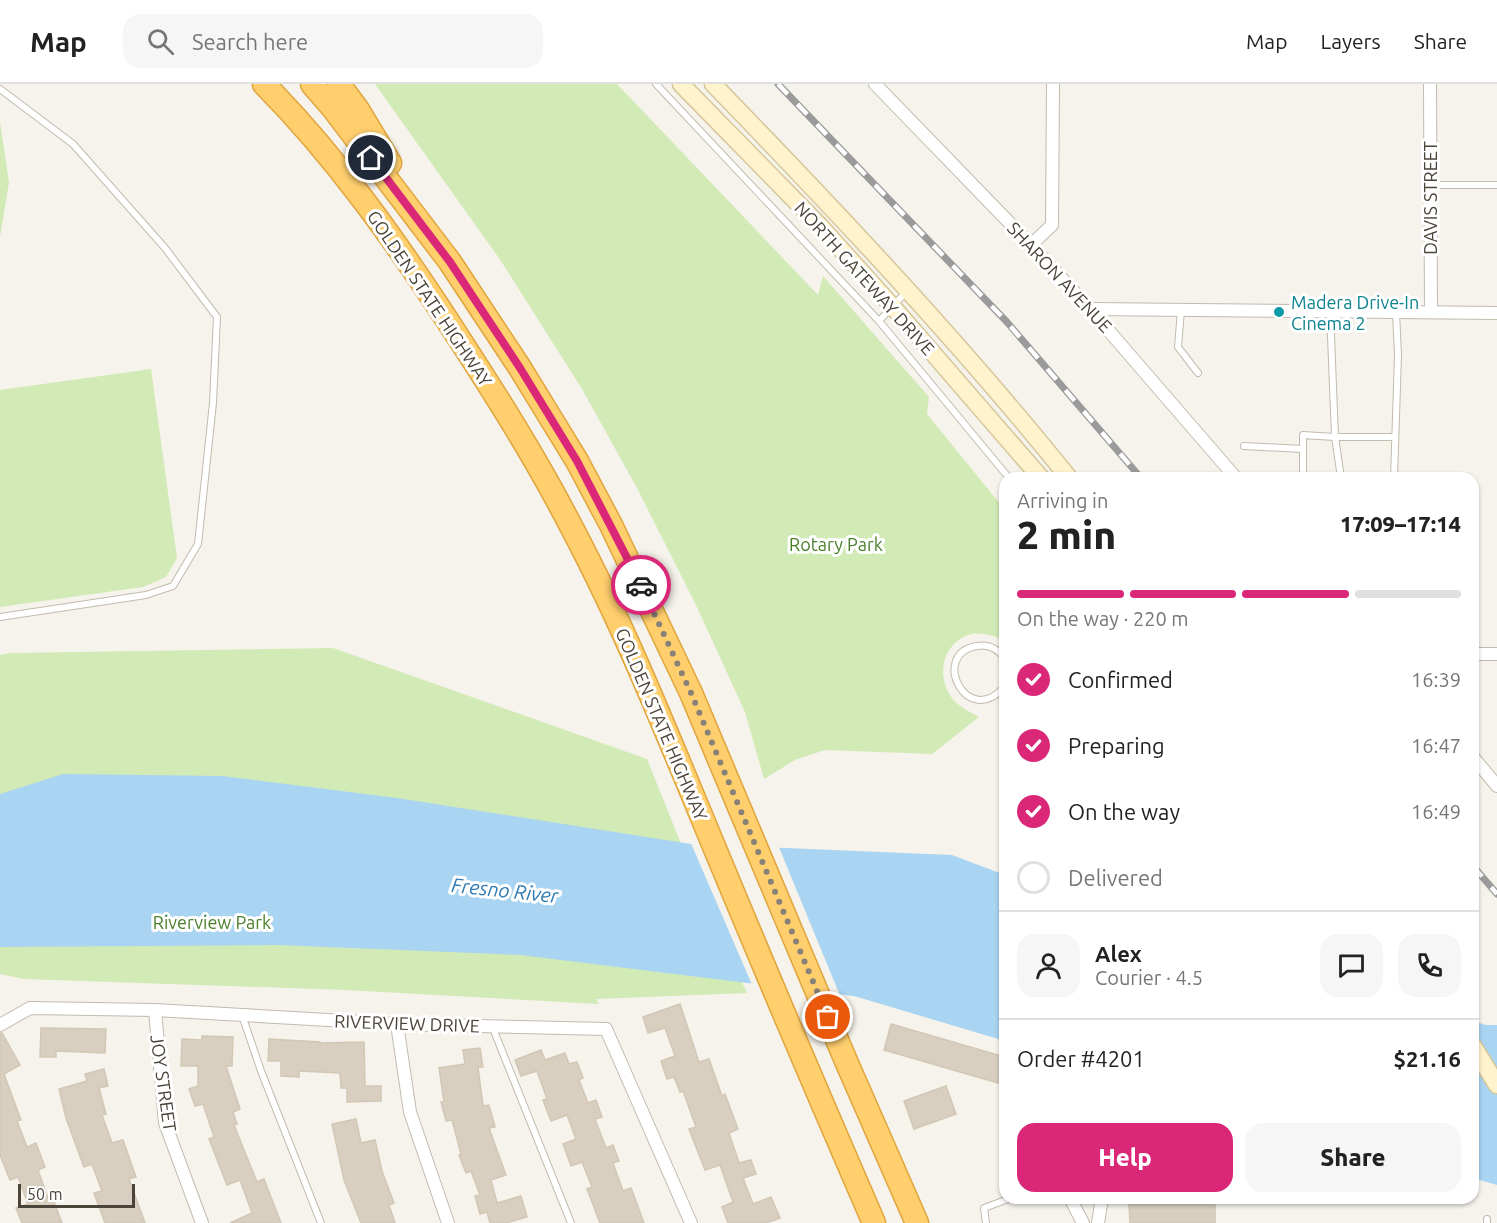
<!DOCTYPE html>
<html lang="en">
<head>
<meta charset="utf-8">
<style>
	body { margin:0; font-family:Ubuntu,sans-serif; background:#f6f6f6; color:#222; height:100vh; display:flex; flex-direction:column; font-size:22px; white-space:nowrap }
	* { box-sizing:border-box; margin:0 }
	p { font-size:20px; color:#767676 }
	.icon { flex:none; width:33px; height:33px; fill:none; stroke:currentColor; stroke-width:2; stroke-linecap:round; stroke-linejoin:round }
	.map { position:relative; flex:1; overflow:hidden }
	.details { position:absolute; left:999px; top:388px; width:480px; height:732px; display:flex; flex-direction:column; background:#fff; border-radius:18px; box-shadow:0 2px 4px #0004 }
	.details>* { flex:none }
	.scale { position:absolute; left:18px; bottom:15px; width:117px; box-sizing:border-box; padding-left:6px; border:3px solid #4b4439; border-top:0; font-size:16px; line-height:21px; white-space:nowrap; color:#4b4439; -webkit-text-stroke:4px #fff; paint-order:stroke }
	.pin { position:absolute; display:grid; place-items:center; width:51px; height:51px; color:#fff; margin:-26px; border:3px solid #fff; border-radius:50%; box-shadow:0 2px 6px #0007 }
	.courier { position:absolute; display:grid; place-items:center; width:60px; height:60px; margin:-30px; border:4px solid #db2777; border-radius:50%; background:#fff; color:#222; box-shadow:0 2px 8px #0007 }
	.summary em { font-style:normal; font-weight:800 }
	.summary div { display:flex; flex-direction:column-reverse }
	.summary { display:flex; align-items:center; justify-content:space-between; height:102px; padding:0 18px }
	h1 { font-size:39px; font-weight:800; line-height:45px }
	.bar { display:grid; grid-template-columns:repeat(4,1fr); gap:9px 6px; align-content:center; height:72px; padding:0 18px }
	.bar i { height:8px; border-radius:4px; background:#e0e0e0 }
	.bar .current { background:#db2777 }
	.bar p { grid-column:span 4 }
	.line { display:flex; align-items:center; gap:15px; padding:0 18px; border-top:2px solid #e0e0e0 }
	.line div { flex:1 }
	.round { display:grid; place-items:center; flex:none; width:63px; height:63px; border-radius:18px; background:#f6f6f6 }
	ol { padding:0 18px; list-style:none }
	li { display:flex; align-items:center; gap:18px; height:66px }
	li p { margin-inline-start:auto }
	li .icon { padding:6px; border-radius:50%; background:#db2777; color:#fff; stroke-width:4 }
	li:last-child { color:#767676 }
	li i { width:33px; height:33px; border:3px solid #e0e0e0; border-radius:50% }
	.cta { display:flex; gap:12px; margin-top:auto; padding:12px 18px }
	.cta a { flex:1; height:69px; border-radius:18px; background:#db2777; color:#fff; font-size:24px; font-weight:800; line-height:69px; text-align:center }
	.cta a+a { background:#f6f6f6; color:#222 }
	header { display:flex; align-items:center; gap:36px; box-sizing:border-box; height:84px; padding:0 30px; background:#fff; border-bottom:2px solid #e0e0e0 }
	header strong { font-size:28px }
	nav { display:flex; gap:33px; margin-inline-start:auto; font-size:21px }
	.search { width:420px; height:54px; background:#f6f6f6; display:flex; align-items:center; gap:15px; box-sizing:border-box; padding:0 21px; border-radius:18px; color:#767676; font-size:22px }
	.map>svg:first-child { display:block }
	.green { fill:#d2eab5 }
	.water { fill:#a9d4f2 }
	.pier { fill:#f6f3ec }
	.building { fill:#d8cfc1; stroke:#d3c7b4; stroke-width:1.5 }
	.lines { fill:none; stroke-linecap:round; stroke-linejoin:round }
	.lane-casing { stroke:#c2bbae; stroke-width:8 }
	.street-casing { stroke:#c2bbae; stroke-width:14 }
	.secondary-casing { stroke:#d6c79b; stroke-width:19 }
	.highway-casing { stroke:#e0a43c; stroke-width:25 }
	.lane { stroke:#fff; stroke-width:6 }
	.street { stroke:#fff; stroke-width:12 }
	.secondary { stroke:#fff3cd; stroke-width:16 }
	.highway { stroke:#ffcf6e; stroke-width:22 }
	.rail-casing { stroke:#9a9a9a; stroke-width:7 }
	.rail { stroke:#fff; stroke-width:4.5; stroke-dasharray:14; stroke-linecap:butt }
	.done { stroke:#878178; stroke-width:6; stroke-dasharray:0 10.8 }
	.route { stroke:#db2777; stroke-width:8 }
	.culture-dot { fill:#0f9aa8; stroke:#fff; stroke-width:2 }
	.labels { text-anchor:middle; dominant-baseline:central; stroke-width:6; stroke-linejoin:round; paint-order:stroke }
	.street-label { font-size:18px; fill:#4b4439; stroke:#fff }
	.culture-label { font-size:18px; fill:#0d838f; stroke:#fff; text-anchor:start }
	.park-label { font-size:18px; fill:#4a7f2a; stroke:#fff }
	.water-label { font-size:20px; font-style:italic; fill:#2e7ab2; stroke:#fff }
</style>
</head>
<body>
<header>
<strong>Map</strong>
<div class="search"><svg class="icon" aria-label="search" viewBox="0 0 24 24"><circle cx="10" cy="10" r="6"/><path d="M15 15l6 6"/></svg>Search here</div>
<nav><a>Map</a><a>Layers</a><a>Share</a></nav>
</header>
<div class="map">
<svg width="1497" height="1139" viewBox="0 0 1497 1139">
	<rect width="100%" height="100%" fill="#f6f3ec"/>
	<g class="green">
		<path d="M 375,0 L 617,0 L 818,211 L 823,192 L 929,313 L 927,330 L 1005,426 L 1005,556 C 994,552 979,547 968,551 C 942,561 936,592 952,614 C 958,622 970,628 979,633 L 932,670 L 825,666 L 795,676 L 764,695 L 745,628 L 697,523 L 637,404 L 582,305 L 501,177 Z"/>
		<path d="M 0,38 L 9,98 L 0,153 Z"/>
		<path d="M 151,285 L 177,474 L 166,493 L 143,503 L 0,523 L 0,306 Z"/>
		<path d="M 333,564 L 647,675 L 702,812 L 747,909 L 596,915 L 599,920 L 346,906 L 24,895 L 0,890 L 0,571 L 10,569 Z"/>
	</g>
	<g class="water">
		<path d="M 63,690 L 222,692 L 397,714 L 691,760 L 952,771 L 1005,791 L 1005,957 L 854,912 L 520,871 L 278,861 L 0,863 L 0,710 Z"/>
		<path d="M 1473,937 L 1486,941 L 1497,941 L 1497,1101 L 1473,1094 Z"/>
	</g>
	<path class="pier" d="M 690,757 L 778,761 L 841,914 L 753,903 Z"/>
	<g class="building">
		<path d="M 680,920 L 699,978 L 709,975 L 722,1012 L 725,1010 L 738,1045 L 729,1049 L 739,1079 L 751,1076 L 756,1090 L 743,1094 L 753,1120 L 771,1113 L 780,1134 L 766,1139 L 728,1139 L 722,1123 L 733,1118 L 720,1081 L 705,1086 L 689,1045 L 696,1043 L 683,1007 L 680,1008 L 674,993 L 667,995 L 661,977 L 675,972 L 665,944 L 648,949 L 643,933 Z"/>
		<path d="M 891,940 L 1005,973 L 1005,1001 L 884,966 Z"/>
		<path d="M 41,944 L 106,945 L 105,969 L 56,967 L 56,973 L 40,973 Z"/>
		<path d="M 0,949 L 2,949 L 20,981 L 4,990 L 21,1036 L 17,1037 L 27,1063 L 36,1059 L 45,1083 L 38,1086 L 49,1117 L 53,1115 L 62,1139 L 22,1139 L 16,1124 L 28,1120 L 18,1093 L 10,1096 L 0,1071 Z"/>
		<path d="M 202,952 L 233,953 L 232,982 L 226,982 L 240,1025 L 233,1028 L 237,1040 L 234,1041 L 257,1098 L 264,1095 L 281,1139 L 230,1139 L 252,1129 L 240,1096 L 227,1101 L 209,1055 L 214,1053 L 203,1020 L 195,1022 L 189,1005 L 198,1002 L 198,982 L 181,982 L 182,955 L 202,956 Z"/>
		<path d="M 269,955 L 320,958 L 320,959 L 364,958 L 365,1002 L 381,1002 L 381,1017 L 347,1018 L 347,1004 L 341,1004 L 340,989 L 299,987 L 299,993 L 281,992 L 281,977 L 268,977 Z"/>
		<path d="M 480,964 L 483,983 L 478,983 L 483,1022 L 489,1021 L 495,1043 L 489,1044 L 506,1091 L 491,1096 L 497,1119 L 521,1112 L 527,1133 L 506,1139 L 490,1139 L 487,1128 L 480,1130 L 475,1112 L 480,1111 L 471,1087 L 466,1089 L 459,1071 L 461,1070 L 452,1036 L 446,1037 L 441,1018 L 444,1018 L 439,984 L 465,980 L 463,966 Z"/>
		<path d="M 541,966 L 545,976 L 565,969 L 569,980 L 577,978 L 583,994 L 579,996 L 588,1019 L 596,1016 L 602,1033 L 595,1035 L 606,1064 L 613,1061 L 619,1077 L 613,1079 L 623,1107 L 631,1104 L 644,1139 L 600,1139 L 587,1105 L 592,1103 L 582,1078 L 571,1082 L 563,1060 L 576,1055 L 567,1031 L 551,1037 L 543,1016 L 547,1015 L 537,987 L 521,992 L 515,976 Z"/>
		<path d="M 104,985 L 108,1002 L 99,1004 L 106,1030 L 102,1031 L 112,1059 L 123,1056 L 136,1093 L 129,1095 L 145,1139 L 105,1139 L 94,1109 L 102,1107 L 92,1080 L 84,1083 L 66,1034 L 59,1005 L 87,997 L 85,990 Z"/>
		<path d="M 946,1002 L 956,1030 L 914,1045 L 904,1017 Z"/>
		<path d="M 356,1035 L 361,1059 L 375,1056 L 382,1087 L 394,1119 L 389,1121 L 395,1139 L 361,1139 L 344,1096 L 332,1040 Z"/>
		<path d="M 1150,1114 L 1215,1114 L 1215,1139 L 1130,1139 L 1129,1119 L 1150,1118 Z"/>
	</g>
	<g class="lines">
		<g class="lane-casing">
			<g id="lane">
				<path d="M 656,0 L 879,237 L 1009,394"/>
				<path d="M 0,5 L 73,60 L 165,164 L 217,233 L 213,319 L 198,460 L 173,502 L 146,511 L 0,533"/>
				<path d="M 1431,101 L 1497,101"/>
				<path d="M 1181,226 L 1178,263 L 1198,289"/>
				<path d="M 1330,227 L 1335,353 L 1395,353"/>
				<path d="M 879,237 L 907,207"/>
				<path d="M 1244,362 L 1303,365"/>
				<path d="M 1303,394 L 1303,351 L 1335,353 L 1341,394"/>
				<path d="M 1394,394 L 1398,271 L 1396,228"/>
				<path d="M 1005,575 C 998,565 989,560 977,562 C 929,569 967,647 1005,602"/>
				<path d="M 242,931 L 261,987 L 321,1139"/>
				<path d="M 492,942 L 571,1139"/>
				<path d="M 1487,1135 L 1487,1139"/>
				<path d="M 986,1139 L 984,1124 L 1011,1114"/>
			</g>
		</g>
		<g class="street-casing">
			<g id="street">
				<path d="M 875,0 L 1031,161 L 1090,225 L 1236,394"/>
				<path d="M 1430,0 L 1431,228"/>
				<path d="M 1031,161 L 1052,141 L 1053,0"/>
				<path d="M 1090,225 L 1497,229"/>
				<path d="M 1473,570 L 1497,570"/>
				<path d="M 1473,673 L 1497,702"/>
				<path d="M 155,926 L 165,1039 L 202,1139"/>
				<path d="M 397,940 L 410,1028 L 448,1139"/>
				<path d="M 0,941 L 30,924 L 155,926 L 397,940 L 606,945 L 691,1139"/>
				<path d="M 1070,1114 L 1083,1139"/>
				<path d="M 1098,1139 L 1102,1114"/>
			</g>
		</g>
		<g class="secondary-casing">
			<g id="secondary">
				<path d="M 681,0 L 821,143 L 893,223 L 1041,394"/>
				<path d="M 713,0 C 837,128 958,256 1069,394"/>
				<path d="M 1473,962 L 1497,1001"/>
			</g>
		</g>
		<g class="highway-casing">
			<g id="highway">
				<path d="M 264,0 C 336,73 395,156 451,242 C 494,308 536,374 572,444 C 628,550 672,662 718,772 C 769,895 821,1017 874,1139"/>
				<path d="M 312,0 L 332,23 L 450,178 L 520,284 L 577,377 L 611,441 L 691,609 L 846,977 L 917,1139"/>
				<path d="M 339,0 L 358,26 L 390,79"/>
			</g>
		</g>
		<use href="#lane" class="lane"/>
		<use href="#street" class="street"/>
		<use href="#secondary" class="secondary"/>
		<use href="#highway" class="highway"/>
		<g class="rail-casing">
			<g id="rail">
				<path d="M 778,0 L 1006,237 L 1141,394"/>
				<path d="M 1473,782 L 1497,810"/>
			</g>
		</g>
		<use href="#rail" class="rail"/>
	</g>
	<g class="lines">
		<path class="done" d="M 641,501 L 691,609 L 828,933"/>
		<path class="route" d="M 371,74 L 450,178 L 520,284 L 577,377 L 641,501"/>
	</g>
	<circle class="culture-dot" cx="1279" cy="228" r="6"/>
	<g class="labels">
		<g class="street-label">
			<text transform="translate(1430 114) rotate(-90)">DAVIS STREET</text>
			<text transform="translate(1060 193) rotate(47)">SHARON AVENUE</text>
			<text transform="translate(865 194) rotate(48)">NORTH GATEWAY DRIVE</text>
			<text transform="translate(430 214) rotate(56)">GOLDEN STATE HIGHWAY</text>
			<text transform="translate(662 640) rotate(67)">GOLDEN STATE HIGHWAY</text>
			<text transform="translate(407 939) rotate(2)">RIVERVIEW DRIVE</text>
			<text transform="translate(164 999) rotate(82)">JOY STREET</text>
		</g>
		<g class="culture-label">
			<text x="1291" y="218">Madera Drive-In<tspan x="1291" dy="21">Cinema 2</tspan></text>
		</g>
		<g class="park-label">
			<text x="836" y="460">Rotary Park</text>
			<text x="212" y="838">Riverview Park</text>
		</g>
		<g class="water-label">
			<text transform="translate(505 806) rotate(6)">Fresno River</text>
		</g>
	</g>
</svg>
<div class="scale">50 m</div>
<div class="pin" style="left:828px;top:933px;background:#ea580c"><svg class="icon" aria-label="bag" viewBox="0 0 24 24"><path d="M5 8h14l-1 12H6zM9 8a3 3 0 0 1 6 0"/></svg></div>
<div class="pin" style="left:371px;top:74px;background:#1f2937"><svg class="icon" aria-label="home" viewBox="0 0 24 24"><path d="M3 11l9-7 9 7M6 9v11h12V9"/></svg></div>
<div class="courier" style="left:641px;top:501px"><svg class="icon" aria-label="car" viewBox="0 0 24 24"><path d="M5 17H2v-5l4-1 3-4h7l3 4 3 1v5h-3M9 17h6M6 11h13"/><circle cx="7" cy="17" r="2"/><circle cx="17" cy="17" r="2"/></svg></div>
<section class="details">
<div class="summary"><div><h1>2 min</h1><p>Arriving in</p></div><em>17:09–17:14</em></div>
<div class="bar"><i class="current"></i><i class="current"></i><i class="current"></i><i></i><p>On the way · 220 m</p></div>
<ol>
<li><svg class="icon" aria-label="check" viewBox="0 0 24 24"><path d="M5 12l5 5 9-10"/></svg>Confirmed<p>16:39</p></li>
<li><svg class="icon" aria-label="check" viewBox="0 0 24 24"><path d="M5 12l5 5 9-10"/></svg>Preparing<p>16:47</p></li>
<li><svg class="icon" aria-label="check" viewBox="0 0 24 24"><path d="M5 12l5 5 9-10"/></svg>On the way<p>16:49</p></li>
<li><i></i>Delivered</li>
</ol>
<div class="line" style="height:108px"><a class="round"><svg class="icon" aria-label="person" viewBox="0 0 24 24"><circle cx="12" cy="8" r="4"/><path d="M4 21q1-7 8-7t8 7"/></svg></a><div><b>Alex</b><p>Courier · 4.5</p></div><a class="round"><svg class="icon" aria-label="chat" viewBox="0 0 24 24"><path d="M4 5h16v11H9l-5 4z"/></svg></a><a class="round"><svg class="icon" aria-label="phone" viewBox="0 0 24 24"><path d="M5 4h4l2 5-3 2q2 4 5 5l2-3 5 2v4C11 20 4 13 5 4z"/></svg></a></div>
<div class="line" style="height:78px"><div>Order #4201</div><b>$21.16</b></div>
<div class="cta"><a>Help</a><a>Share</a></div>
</section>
</div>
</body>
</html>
